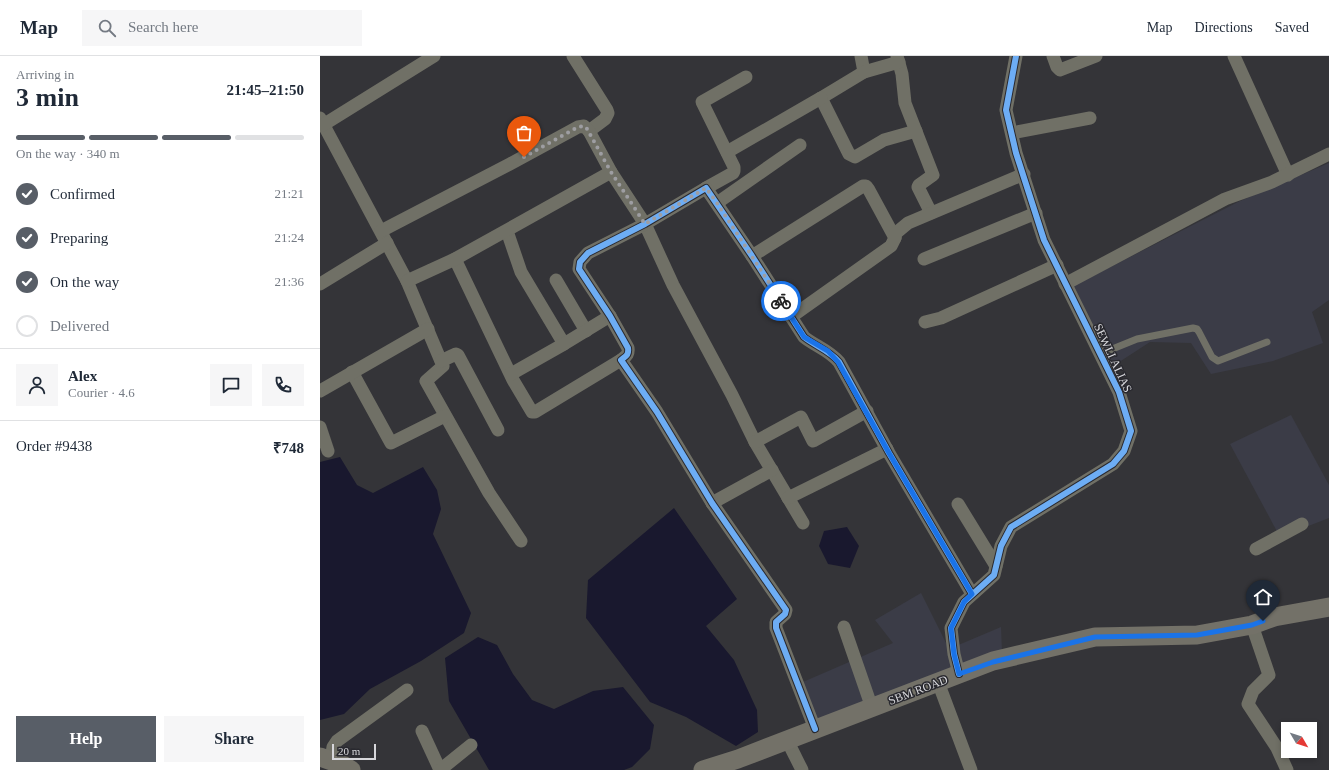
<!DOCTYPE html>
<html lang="en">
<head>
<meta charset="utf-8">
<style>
	body { margin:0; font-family:"Times New Roman",serif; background:#f6f6f7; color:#1f2937; height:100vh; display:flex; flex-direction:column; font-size:15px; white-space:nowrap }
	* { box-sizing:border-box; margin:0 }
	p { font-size:13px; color:#747a83 }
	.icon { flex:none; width:22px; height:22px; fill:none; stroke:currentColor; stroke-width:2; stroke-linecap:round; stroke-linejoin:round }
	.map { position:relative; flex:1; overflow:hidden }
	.drawer { display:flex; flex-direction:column; background:#fff; width:320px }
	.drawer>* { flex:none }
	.needle { width:26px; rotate:129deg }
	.tools { position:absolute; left:961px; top:666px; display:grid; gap:8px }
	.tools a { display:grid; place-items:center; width:36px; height:36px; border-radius:0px; background:#fff; box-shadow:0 2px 6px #0003; font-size:20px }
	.scale { position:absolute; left:12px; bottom:10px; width:44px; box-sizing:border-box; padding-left:4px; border:2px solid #d7d7db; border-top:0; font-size:11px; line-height:14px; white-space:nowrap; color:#d7d7db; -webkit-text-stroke:3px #29292f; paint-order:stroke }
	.pin { position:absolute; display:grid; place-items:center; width:34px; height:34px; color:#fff; margin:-41px -17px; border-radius:50% 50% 50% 0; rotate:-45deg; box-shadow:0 0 4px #0007 }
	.pin .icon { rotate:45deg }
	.courier { position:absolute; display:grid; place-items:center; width:40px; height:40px; margin:-20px; border:3px solid #1a73e8; border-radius:50%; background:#fff; color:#222; box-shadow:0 1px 5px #0007 }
	.headline em { font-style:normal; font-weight:700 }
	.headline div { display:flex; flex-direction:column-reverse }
	.headline { display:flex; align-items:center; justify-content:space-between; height:68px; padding:0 16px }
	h1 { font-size:26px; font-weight:700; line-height:30px }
	.bar { display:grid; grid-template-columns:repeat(4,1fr); gap:6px 4px; align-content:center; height:48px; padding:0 16px }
	.bar i { height:5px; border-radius:3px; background:#e0e1e3 }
	.bar .active { background:#585e67 }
	.bar p { grid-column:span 4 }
	.line { display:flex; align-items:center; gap:10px; padding:0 16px; border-top:1px solid #e0e1e3 }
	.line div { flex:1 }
	.round { display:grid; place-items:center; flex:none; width:42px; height:42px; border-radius:0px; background:#f6f6f7 }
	ol { padding:0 16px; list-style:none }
	li { display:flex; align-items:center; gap:12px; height:44px }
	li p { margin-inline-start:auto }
	li .icon { padding:4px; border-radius:50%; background:#585e67; color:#fff; stroke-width:4 }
	li:last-child { color:#747a83 }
	li i { width:22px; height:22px; border:2px solid #e0e1e3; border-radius:50% }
	.cta { display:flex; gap:8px; margin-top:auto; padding:8px 16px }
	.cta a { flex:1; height:46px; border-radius:0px; background:#585e67; color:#fff; font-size:16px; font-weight:700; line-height:46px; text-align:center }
	.cta a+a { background:#f6f6f7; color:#1f2937 }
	header { display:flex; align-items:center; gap:24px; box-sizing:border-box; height:56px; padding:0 20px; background:#fff; border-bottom:1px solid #e0e1e3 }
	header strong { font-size:19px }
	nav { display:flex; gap:22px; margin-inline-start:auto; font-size:14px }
	.search { width:280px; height:36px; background:#f6f6f7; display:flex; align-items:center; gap:10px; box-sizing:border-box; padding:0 14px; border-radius:0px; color:#747a83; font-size:15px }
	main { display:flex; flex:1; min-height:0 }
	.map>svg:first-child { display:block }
	.built { fill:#3b3c47 }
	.water { fill:#19182e }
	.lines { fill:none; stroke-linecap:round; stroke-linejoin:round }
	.lane { stroke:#707066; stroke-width:7 }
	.street { stroke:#707066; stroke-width:13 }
	.secondary { stroke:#737168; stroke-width:19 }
	.cycleway-casing { stroke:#29292f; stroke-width:8 }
	.cycleway { stroke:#6dadf4; stroke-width:6 }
	.done { stroke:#9e9ea2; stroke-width:4; stroke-dasharray:0 7.2 }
	.route { stroke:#1a73e8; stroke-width:5 }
	.labels { text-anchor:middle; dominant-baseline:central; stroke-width:3; stroke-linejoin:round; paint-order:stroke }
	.street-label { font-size:12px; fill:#d7d7db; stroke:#29292f }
</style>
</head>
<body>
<header>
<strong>Map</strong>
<div class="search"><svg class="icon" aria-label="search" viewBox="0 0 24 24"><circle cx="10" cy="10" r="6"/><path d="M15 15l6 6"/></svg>Search here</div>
<nav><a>Map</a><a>Directions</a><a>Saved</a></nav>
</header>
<main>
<section class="drawer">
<div class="headline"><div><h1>3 min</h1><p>Arriving in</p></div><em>21:45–21:50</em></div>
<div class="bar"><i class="active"></i><i class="active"></i><i class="active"></i><i></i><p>On the way · 340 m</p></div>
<ol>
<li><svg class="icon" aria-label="check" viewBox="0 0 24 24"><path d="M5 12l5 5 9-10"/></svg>Confirmed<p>21:21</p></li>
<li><svg class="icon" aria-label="check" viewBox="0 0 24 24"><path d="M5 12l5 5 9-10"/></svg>Preparing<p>21:24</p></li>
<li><svg class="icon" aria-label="check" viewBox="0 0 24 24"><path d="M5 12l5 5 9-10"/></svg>On the way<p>21:36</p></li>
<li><i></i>Delivered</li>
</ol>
<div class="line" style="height:72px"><a class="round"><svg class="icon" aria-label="person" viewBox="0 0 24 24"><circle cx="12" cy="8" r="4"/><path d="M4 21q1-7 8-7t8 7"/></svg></a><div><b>Alex</b><p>Courier · 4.6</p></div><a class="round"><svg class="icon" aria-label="chat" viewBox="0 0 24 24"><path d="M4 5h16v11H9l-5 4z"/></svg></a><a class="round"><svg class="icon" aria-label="phone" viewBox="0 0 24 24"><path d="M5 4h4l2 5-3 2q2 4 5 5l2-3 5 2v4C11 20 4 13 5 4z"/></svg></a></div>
<div class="line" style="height:52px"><div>Order #9438</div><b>₹748</b></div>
<div class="cta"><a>Help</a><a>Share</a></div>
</section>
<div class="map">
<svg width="1009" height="714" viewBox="0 0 1009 714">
	<rect width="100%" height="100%" fill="#343438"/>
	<g class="built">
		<path d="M 1009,107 L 1009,244 L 992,256 L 1003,287 L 953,305 L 891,318 L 871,287 L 830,286 L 793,310 L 753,230 L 920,145 Z"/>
		<path d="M 971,359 L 1009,429 L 1009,462 L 960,481 L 910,388 Z"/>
		<path d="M 601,537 L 629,593 L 681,571 L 682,597 L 490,670 L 476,629 L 573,587 L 555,564 Z"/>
	</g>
	<g class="water">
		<path d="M 20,401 L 37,429 L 53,437 L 103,411 L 117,434 L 121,453 L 113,478 L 151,557 L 144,577 L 101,605 L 50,633 L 24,658 L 0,664 L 0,406 Z"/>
		<path d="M 354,452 L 417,543 L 386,570 L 414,604 L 437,654 L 438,676 L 416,690 L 366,661 L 330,646 L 266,562 L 268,524 Z"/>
		<path d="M 527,471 L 539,490 L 530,512 L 508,508 L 499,490 L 504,475 Z"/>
		<path d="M 158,581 L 177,589 L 193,618 L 212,644 L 234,653 L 273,635 L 303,631 L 334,669 L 330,693 L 312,711 L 304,714 L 169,714 L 129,645 L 125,602 Z"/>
	</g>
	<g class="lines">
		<path class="lane" d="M 780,298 L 817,283 L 873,272 L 877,273 L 879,276 L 892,301 L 898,305 L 947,286"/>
		<g class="street">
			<path d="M 253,0 L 287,54 L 288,57 L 285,63 L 269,75 L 291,116"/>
			<path d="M 541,0 L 544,16 L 501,42 L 529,98 L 535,101 L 564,84 L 596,75"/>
			<path d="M 577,0 L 582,18 L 585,47 L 613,119 L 599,129 L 598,131 L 611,157"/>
			<path d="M 733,0 L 737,11 L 740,14 L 776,0"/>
			<path d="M 914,0 L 968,119"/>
			<path d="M 544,16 L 579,6"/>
			<path d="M 0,62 L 87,225 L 123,310 L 106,325 L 169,437 L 201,485"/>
			<path d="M 3,69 L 114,0"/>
			<path d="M 692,77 L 770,62"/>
			<path d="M 407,96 L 501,42"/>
			<path d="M 386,132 L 413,117 L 414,115 L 414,111 L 382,46 L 426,21"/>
			<path d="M 397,147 L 480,89"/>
			<path d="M 61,175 L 190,108 L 258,71 L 264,70 L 269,75"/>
			<path d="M 187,175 L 201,216 L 244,288"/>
			<path d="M 432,200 L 543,130 L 546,130 L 549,134 L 575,182"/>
			<path d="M 135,203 L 193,324 L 212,356 L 215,356 L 301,304"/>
			<path d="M 604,203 L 716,157"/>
			<path d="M 236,224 L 266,275"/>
			<path d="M 87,225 L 135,203 L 291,116 L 325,168 L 353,229 L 412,339 L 435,386 L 483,467"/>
			<path d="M 0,228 L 67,187"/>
			<path d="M 745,228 L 905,143 L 952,126 L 1009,98"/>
			<path d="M 471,261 L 571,190 L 575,182 L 576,177 L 588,167 L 704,118"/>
			<path d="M 605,266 L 621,262 L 737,209"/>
			<path d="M 121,305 L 136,298 L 138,299 L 178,374"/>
			<path d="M 32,316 L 71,387 L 125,360"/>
			<path d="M 191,318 L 244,288 L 290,260"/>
			<path d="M 0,335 L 108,273"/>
			<path d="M 0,371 L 8,395"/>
			<path d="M 435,386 L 481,361 L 493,385 L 547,355"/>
			<path d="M 468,442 L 567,393"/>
			<path d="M 392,447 L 452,414"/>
			<path d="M 638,448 L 676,510"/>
			<path d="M 936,493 L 982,468"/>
			<path d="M 932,569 L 949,619 L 933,635 L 928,648 L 957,692 L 967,714"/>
			<path d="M 524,571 L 552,652"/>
			<path d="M 639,618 L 634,598 L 631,572 L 644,546 L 674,519 L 681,490 L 691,471 L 793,408 L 804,395 L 811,375 L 799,336 L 724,184 L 696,97 L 686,54 L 696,0"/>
			<path d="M 618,626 L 651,714"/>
			<path d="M 495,673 L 456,572 L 456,566 L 465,558 L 466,554 L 392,447 L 337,356 L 301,304 C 306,300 309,299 308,292 L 290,260 L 259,213 L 260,206 L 268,197 L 325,168 L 386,132 L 432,200 L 484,281 C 495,290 509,294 519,306 L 569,397 L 652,538"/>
			<path d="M 102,675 L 120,714"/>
			<path d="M 467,684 L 482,714"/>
			<path d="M 11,705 L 13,691 L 17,685 L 87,634"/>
			<path d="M 120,714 L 151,689"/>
		</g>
		<g class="secondary">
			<path d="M 0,701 L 23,709 L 31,714"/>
			<path d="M 383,714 L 418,703 L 673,605 L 775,581 L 877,579 L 932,569 L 954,561 L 1009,551"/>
		</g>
		<g class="cycleway-casing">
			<g id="cycleway">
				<path d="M 639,618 L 634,598 L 631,572 L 644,546 L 674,519 L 681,490 L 691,471 L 793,408 L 804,395 L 811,375 L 799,336 L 724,184 L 696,97 L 686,54 L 696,0"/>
				<path d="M 495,673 L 456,572 L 456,566 L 465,558 L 466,554 L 392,447 L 337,356 L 301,304 C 306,300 309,299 308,292 L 290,260 L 259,213 L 260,206 L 268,197 L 325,168 L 386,132 L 432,200 L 484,281 C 495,290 509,294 519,306 L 569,397 L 652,538"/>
			</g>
		</g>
		<use href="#cycleway" class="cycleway"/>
	</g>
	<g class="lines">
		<path class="done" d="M 204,101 L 258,71 L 264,70 L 266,71 L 291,116 L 325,168 L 386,132 L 397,147 L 461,245"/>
		<path class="route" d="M 461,245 L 484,281 L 508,295 L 518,306 L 569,397 L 652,538 L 644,546 L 631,572 L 634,598 L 639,618 L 673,606 L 775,581 L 877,579 L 932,569 L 943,565"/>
	</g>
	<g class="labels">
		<g class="street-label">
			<text transform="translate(793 302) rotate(65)">SEWLI ALIAS</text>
			<text transform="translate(598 634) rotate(-21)">SBM ROAD</text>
		</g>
	</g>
</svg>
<div class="tools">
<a><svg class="needle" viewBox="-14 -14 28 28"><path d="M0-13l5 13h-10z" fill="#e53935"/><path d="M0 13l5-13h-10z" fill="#747a83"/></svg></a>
</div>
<div class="scale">20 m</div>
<div class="pin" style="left:204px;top:101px;background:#ea580c"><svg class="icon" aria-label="bag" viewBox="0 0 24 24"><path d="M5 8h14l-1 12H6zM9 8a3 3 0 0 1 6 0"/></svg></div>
<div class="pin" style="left:943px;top:565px;background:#1f2937"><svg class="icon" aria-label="home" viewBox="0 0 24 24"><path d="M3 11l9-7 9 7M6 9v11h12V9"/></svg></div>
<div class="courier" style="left:461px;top:245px"><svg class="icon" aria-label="bike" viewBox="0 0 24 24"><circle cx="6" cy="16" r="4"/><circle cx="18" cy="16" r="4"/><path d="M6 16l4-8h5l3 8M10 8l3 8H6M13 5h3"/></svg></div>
</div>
</main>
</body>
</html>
